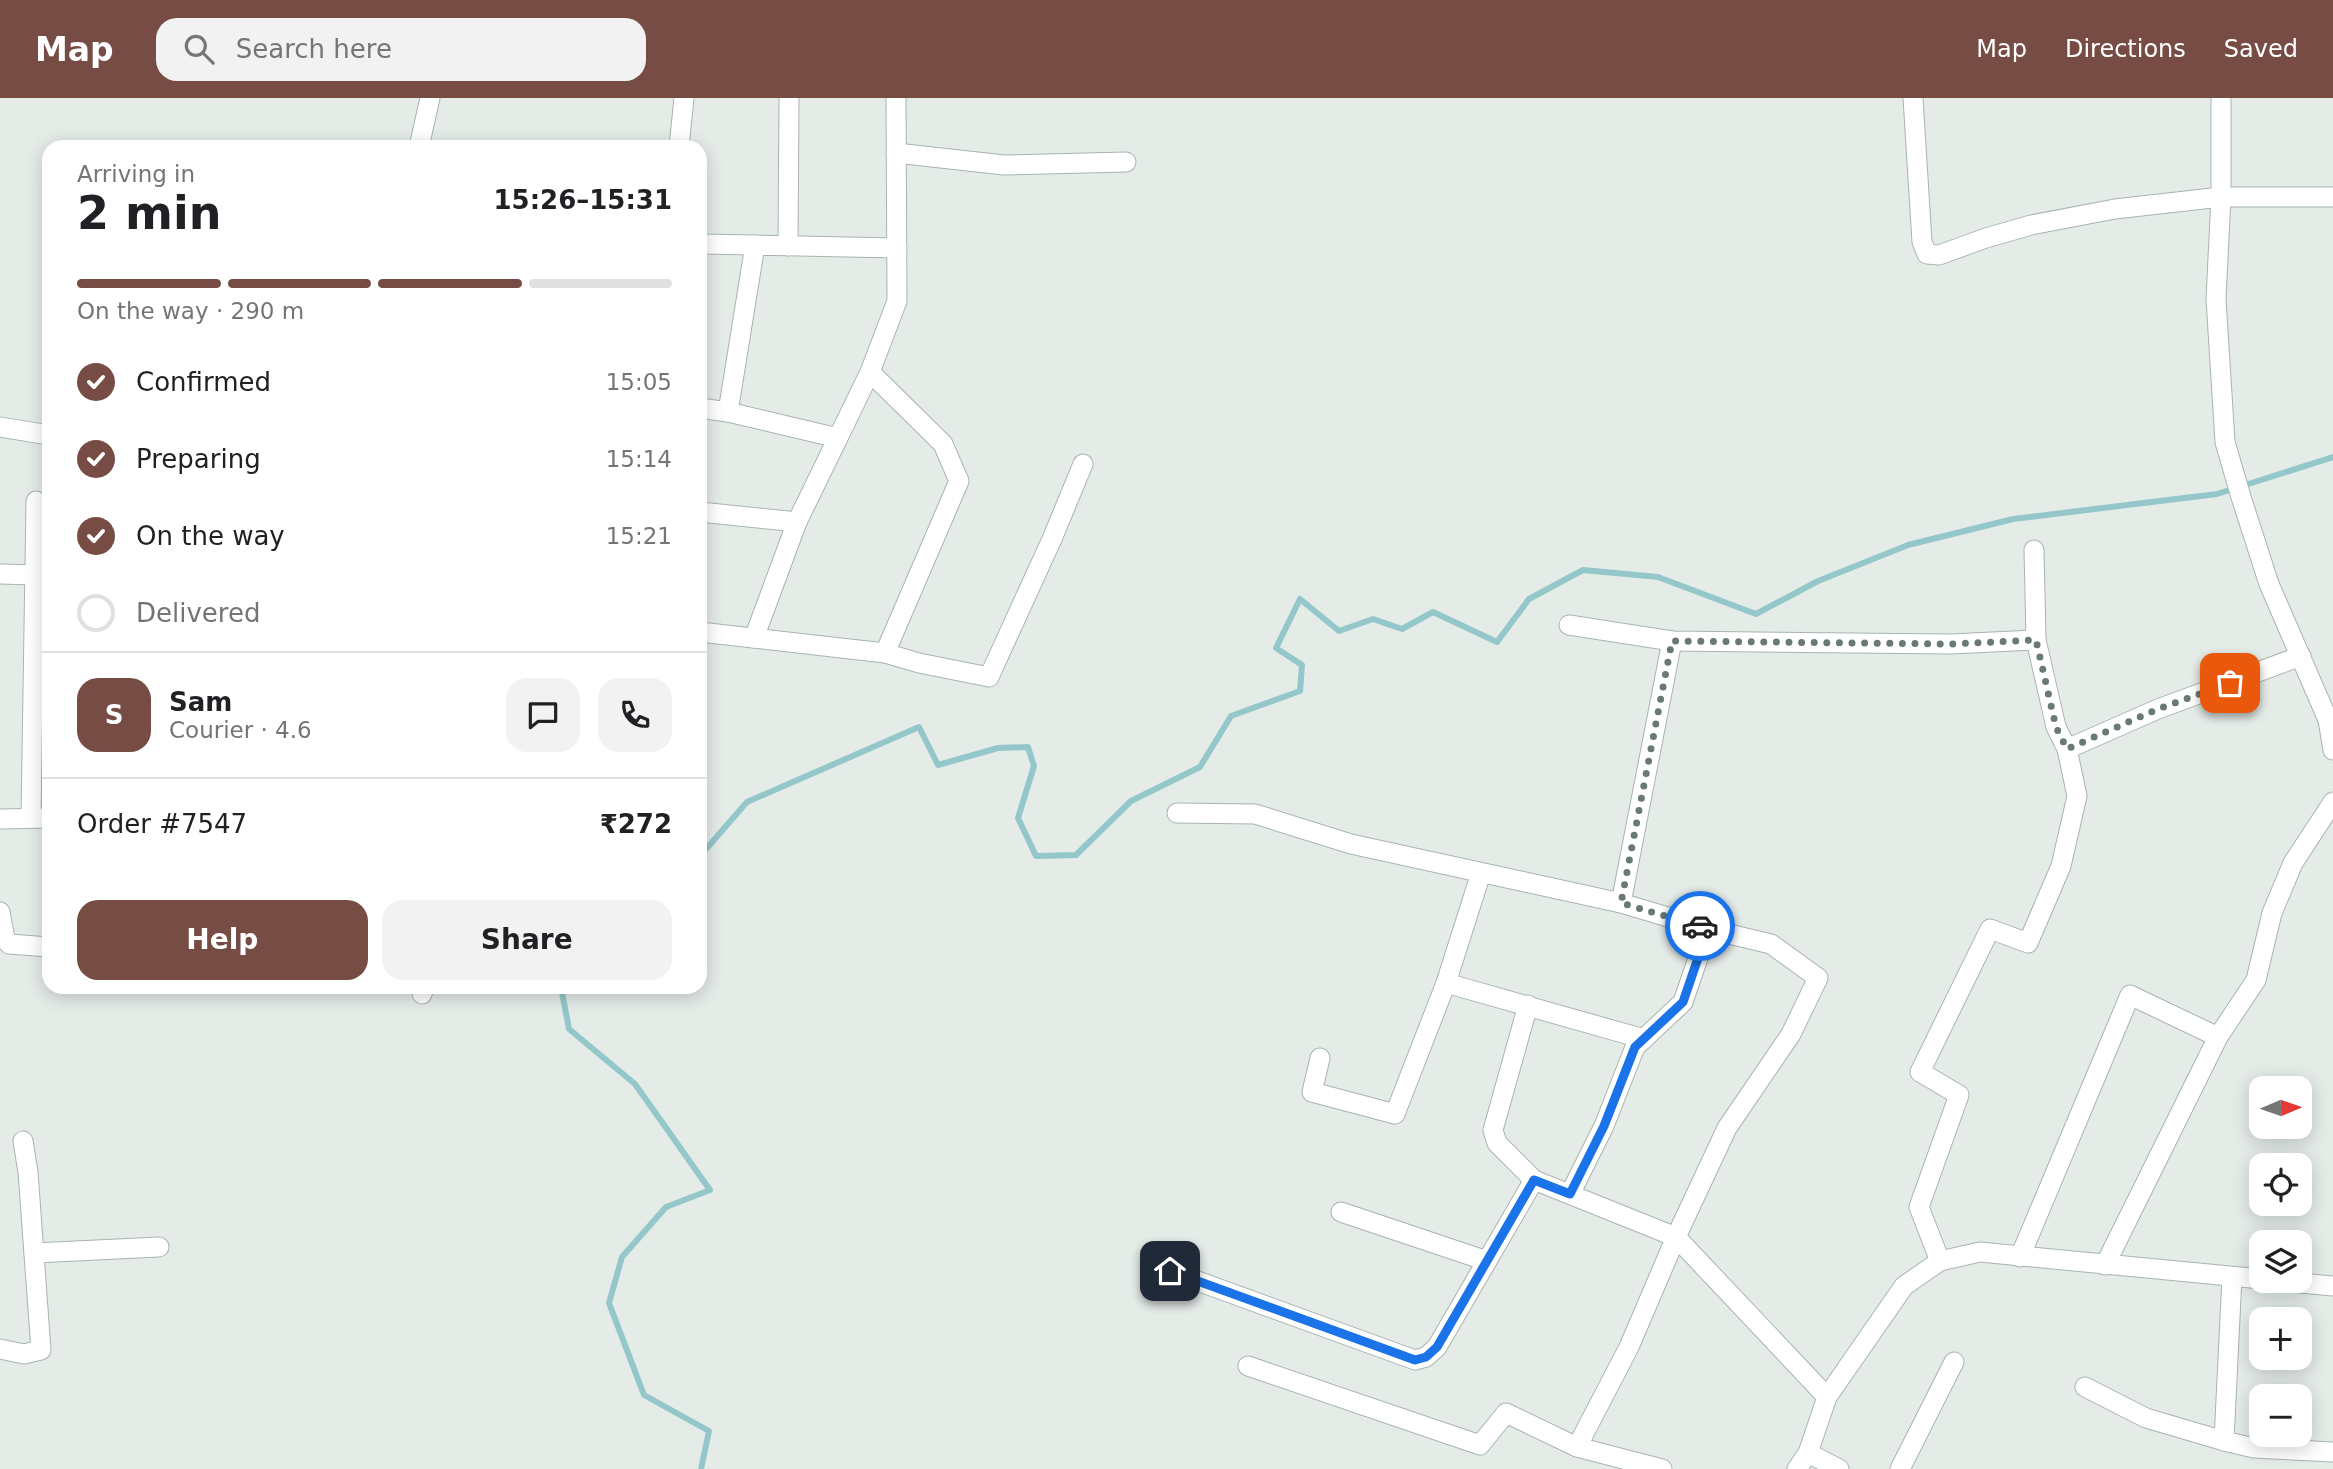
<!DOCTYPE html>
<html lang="en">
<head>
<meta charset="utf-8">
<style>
	body { margin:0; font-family:"DejaVu Sans",sans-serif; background:#f2f2f2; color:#202124; height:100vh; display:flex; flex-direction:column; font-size:26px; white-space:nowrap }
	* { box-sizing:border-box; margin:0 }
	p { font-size:23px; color:#757577 }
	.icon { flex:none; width:38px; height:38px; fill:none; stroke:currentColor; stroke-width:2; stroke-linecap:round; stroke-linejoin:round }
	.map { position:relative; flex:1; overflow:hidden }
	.drawer { position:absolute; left:42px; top:42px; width:665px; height:854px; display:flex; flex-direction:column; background:#fff; border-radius:21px; box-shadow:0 4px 18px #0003 }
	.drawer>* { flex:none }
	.needle { width:46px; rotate:88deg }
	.controls { position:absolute; left:2249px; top:978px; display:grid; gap:14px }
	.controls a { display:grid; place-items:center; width:63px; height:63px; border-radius:14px; background:#fff; box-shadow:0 4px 18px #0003; font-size:35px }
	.pin { position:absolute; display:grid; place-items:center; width:60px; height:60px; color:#fff; margin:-30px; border-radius:14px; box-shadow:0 4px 10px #0006 }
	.courier { position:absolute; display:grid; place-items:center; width:70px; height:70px; margin:-35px; border:5px solid #1a73e8; border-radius:50%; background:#fff; color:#222; box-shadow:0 2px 9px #0007 }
	.head em { font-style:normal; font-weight:700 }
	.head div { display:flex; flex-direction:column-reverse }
	.head { display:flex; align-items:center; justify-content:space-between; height:119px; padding:0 35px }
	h1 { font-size:46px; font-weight:700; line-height:52px }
	.bar { display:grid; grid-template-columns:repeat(4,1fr); gap:10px 7px; align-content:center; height:84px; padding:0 35px }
	.bar i { height:9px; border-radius:5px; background:#e0e0e0 }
	.bar .on { background:#774c45 }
	.bar p { grid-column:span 4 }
	.line { display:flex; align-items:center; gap:18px; padding:0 35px; border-top:2px solid #e0e0e0 }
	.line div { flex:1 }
	.round { display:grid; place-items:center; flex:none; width:74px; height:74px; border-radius:21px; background:#f2f2f2 }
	ol { padding:0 35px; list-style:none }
	li { display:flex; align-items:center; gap:21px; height:77px }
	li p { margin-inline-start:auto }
	li .icon { padding:7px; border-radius:50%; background:#774c45; color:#fff; stroke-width:4 }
	li:last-child { color:#757577 }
	li i { width:38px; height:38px; border:4px solid #e0e0e0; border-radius:50% }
	.primary-button { display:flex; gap:14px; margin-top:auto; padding:14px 35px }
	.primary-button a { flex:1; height:80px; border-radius:21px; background:#774c45; color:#fff; font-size:28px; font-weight:700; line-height:80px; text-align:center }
	.primary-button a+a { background:#f2f2f2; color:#202124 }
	header { display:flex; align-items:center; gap:42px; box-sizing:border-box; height:98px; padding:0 35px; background:#774c45; color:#fff }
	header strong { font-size:33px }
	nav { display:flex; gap:38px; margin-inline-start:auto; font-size:24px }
	.search { width:490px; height:63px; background:#f2f2f2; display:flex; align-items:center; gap:18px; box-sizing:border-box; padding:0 24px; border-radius:21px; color:#757577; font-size:26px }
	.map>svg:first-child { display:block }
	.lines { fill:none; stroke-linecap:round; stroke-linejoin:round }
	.stream { stroke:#94c7ca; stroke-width:6 }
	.street-casing { stroke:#a8b4ae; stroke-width:21 }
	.street { stroke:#fff; stroke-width:19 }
	.done { stroke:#697a73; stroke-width:7; stroke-dasharray:0 12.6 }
	.route { stroke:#1a73e8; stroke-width:9 }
</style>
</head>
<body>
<header>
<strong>Map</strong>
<div class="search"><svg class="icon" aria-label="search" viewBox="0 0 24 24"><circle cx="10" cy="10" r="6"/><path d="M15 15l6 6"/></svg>Search here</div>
<nav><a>Map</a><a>Directions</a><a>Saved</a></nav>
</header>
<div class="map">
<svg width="2333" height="1371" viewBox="0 0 2333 1371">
	<rect width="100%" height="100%" fill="#e5ece8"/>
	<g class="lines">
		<g class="stream">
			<path d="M 700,758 L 747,704 L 919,629 L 938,667 L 998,650 L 1028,649 L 1034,668 L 1018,720 L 1036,758 L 1076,757 L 1131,703 L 1200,669 L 1231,618 L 1300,593 L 1302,567 L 1276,550 L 1300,501 L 1339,533 L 1373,521 L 1402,531 L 1433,514 L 1497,544 L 1529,501 L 1583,472 L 1658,479 L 1756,516 L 1818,483 L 1908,447 L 2013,421 L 2217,396 L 2333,359"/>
			<path d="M 561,889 L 569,931 L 635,986 L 710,1092 L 666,1109 L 622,1159 L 609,1205 L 644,1297 L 709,1333 L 701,1371"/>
		</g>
		<g class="street-casing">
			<g id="street">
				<path d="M 1913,0 L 1922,144 L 1927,156 L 1939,157 L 1986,140 L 2031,127 L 2115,111 L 2221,99 L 2333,99"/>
				<path d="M 2221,0 L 2221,99 L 2216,201 L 2225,344 L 2241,399 L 2269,486 L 2328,622 L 2333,652"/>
				<path d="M 419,49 L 430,0"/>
				<path d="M 679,49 L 684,0"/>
				<path d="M 896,55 L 1004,67 L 1126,64"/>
				<path d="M 700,146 L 755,147"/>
				<path d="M 788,148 L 789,0"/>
				<path d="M 700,310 L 728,314"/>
				<path d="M 0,329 L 49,337"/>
				<path d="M 838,340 L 728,314 L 755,147 L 897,150"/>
				<path d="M 700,414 L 797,424"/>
				<path d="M 0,476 L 34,477"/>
				<path d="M 1569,527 L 1672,543 L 1951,546 L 2036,542"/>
				<path d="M 700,534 L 885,555 L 959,383 L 943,346 L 870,274 L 897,203 L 896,0"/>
				<path d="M 754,540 L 797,424 L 870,274"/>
				<path d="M 885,555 L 919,565 L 989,579 L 1052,441 L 1083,366"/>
				<path d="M 2067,651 L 2158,611 L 2301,558"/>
				<path d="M 1177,715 L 1255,716 L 1351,746 L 1621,805 L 1708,831 L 1771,846 L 1818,880 L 1791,936 L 1727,1030 L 1676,1139 L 1629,1249 L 1577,1349 L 1506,1315 L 1480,1347 L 1248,1268"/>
				<path d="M 31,720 L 36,403"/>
				<path d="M 0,721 L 49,720"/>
				<path d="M 1621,805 L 1672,543"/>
				<path d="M 0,814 L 5,841 L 9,846 L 49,849"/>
				<path d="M 1446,885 L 1481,775"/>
				<path d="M 422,896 L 424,889"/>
				<path d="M 1528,907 L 1493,1032 L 1497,1045 L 1534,1082"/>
				<path d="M 1320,960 L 1312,994 L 1395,1016 L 1446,885 L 1644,941"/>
				<path d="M 1570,1096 L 1604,1028 L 1635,949 L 1683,904 L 1708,831"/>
				<path d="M 1341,1114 L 1487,1163"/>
				<path d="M 34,1155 L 159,1149"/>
				<path d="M 2020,1159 L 2130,897 L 2218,939"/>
				<path d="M 1940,1163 L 1919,1109 L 1959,997 L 1920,974 L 1990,831 L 2028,845 L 2061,768 L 2077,698 L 2067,651 L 2056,629 L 2036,542 L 2034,452"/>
				<path d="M 2105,1167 L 2218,939 L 2256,882 L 2272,815 L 2293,765 L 2333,704"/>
				<path d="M 1170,1173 L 1415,1262 L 1426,1259 L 1437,1249 L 1534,1082 L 1676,1139 L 1827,1299"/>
				<path d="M 2279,1183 L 2333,1188"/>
				<path d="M 0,1251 L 24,1256 L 41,1252 L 28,1074 L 23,1043"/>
				<path d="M 2085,1289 L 2146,1320 L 2224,1343 L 2254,1350 L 2333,1354"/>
				<path d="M 2224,1343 L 2232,1179"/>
				<path d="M 1577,1349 L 1662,1371"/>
				<path d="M 1808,1355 L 1839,1371"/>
				<path d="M 1797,1371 L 1808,1355 L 1827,1299 L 1904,1188 L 1940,1163 L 1980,1154 L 2261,1181"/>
				<path d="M 1900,1371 L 1954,1264"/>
			</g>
		</g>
		<use href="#street" class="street"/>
	</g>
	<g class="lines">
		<path class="done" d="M 1700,828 L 1621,805 L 1672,543 L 1951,546 L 2036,542 L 2056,629 L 2067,651 L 2158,611 L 2230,585"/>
		<path class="route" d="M 1170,1173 L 1415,1262 L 1426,1259 L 1437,1249 L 1534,1082 L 1570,1096 L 1604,1028 L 1635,949 L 1683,904 L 1708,831 L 1700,828"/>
	</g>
</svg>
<div class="controls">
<a><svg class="needle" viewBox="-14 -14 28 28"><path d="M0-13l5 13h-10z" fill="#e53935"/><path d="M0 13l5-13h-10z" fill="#757577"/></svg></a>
<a><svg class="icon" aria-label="locate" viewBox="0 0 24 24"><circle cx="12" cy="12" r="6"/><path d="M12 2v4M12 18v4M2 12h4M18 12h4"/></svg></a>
<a><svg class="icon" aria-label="layers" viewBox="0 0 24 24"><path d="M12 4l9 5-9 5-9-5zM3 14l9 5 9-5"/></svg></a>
<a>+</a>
<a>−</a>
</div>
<div class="pin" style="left:2230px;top:585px;background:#ea580c"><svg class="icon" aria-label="bag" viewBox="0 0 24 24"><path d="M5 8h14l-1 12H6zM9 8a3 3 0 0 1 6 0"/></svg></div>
<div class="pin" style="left:1170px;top:1173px;background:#1f2937"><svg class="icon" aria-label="home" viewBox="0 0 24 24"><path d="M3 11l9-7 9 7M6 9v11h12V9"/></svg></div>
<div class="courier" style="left:1700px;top:828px"><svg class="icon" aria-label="car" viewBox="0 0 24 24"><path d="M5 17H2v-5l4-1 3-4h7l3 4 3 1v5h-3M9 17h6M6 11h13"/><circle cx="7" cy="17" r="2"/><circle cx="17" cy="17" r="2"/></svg></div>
<section class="drawer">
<div class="head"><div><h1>2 min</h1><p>Arriving in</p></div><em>15:26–15:31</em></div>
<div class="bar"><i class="on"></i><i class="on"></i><i class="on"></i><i></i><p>On the way · 290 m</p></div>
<ol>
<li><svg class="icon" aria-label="check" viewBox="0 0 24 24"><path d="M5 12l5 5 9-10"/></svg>Confirmed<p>15:05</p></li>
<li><svg class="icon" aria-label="check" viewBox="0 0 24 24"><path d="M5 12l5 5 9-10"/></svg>Preparing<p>15:14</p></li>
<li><svg class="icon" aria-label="check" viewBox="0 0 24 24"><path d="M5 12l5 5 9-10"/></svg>On the way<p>15:21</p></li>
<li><i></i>Delivered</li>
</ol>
<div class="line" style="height:126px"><b class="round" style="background:#774c45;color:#fff">S</b><div><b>Sam</b><p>Courier · 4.6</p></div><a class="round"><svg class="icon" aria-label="chat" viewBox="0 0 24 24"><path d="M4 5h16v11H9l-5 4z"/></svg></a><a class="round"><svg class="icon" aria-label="phone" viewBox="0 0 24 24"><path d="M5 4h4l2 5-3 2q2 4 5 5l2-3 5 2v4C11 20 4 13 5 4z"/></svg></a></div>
<div class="line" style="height:91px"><div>Order #7547</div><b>₹272</b></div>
<div class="primary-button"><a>Help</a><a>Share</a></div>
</section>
</div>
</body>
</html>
